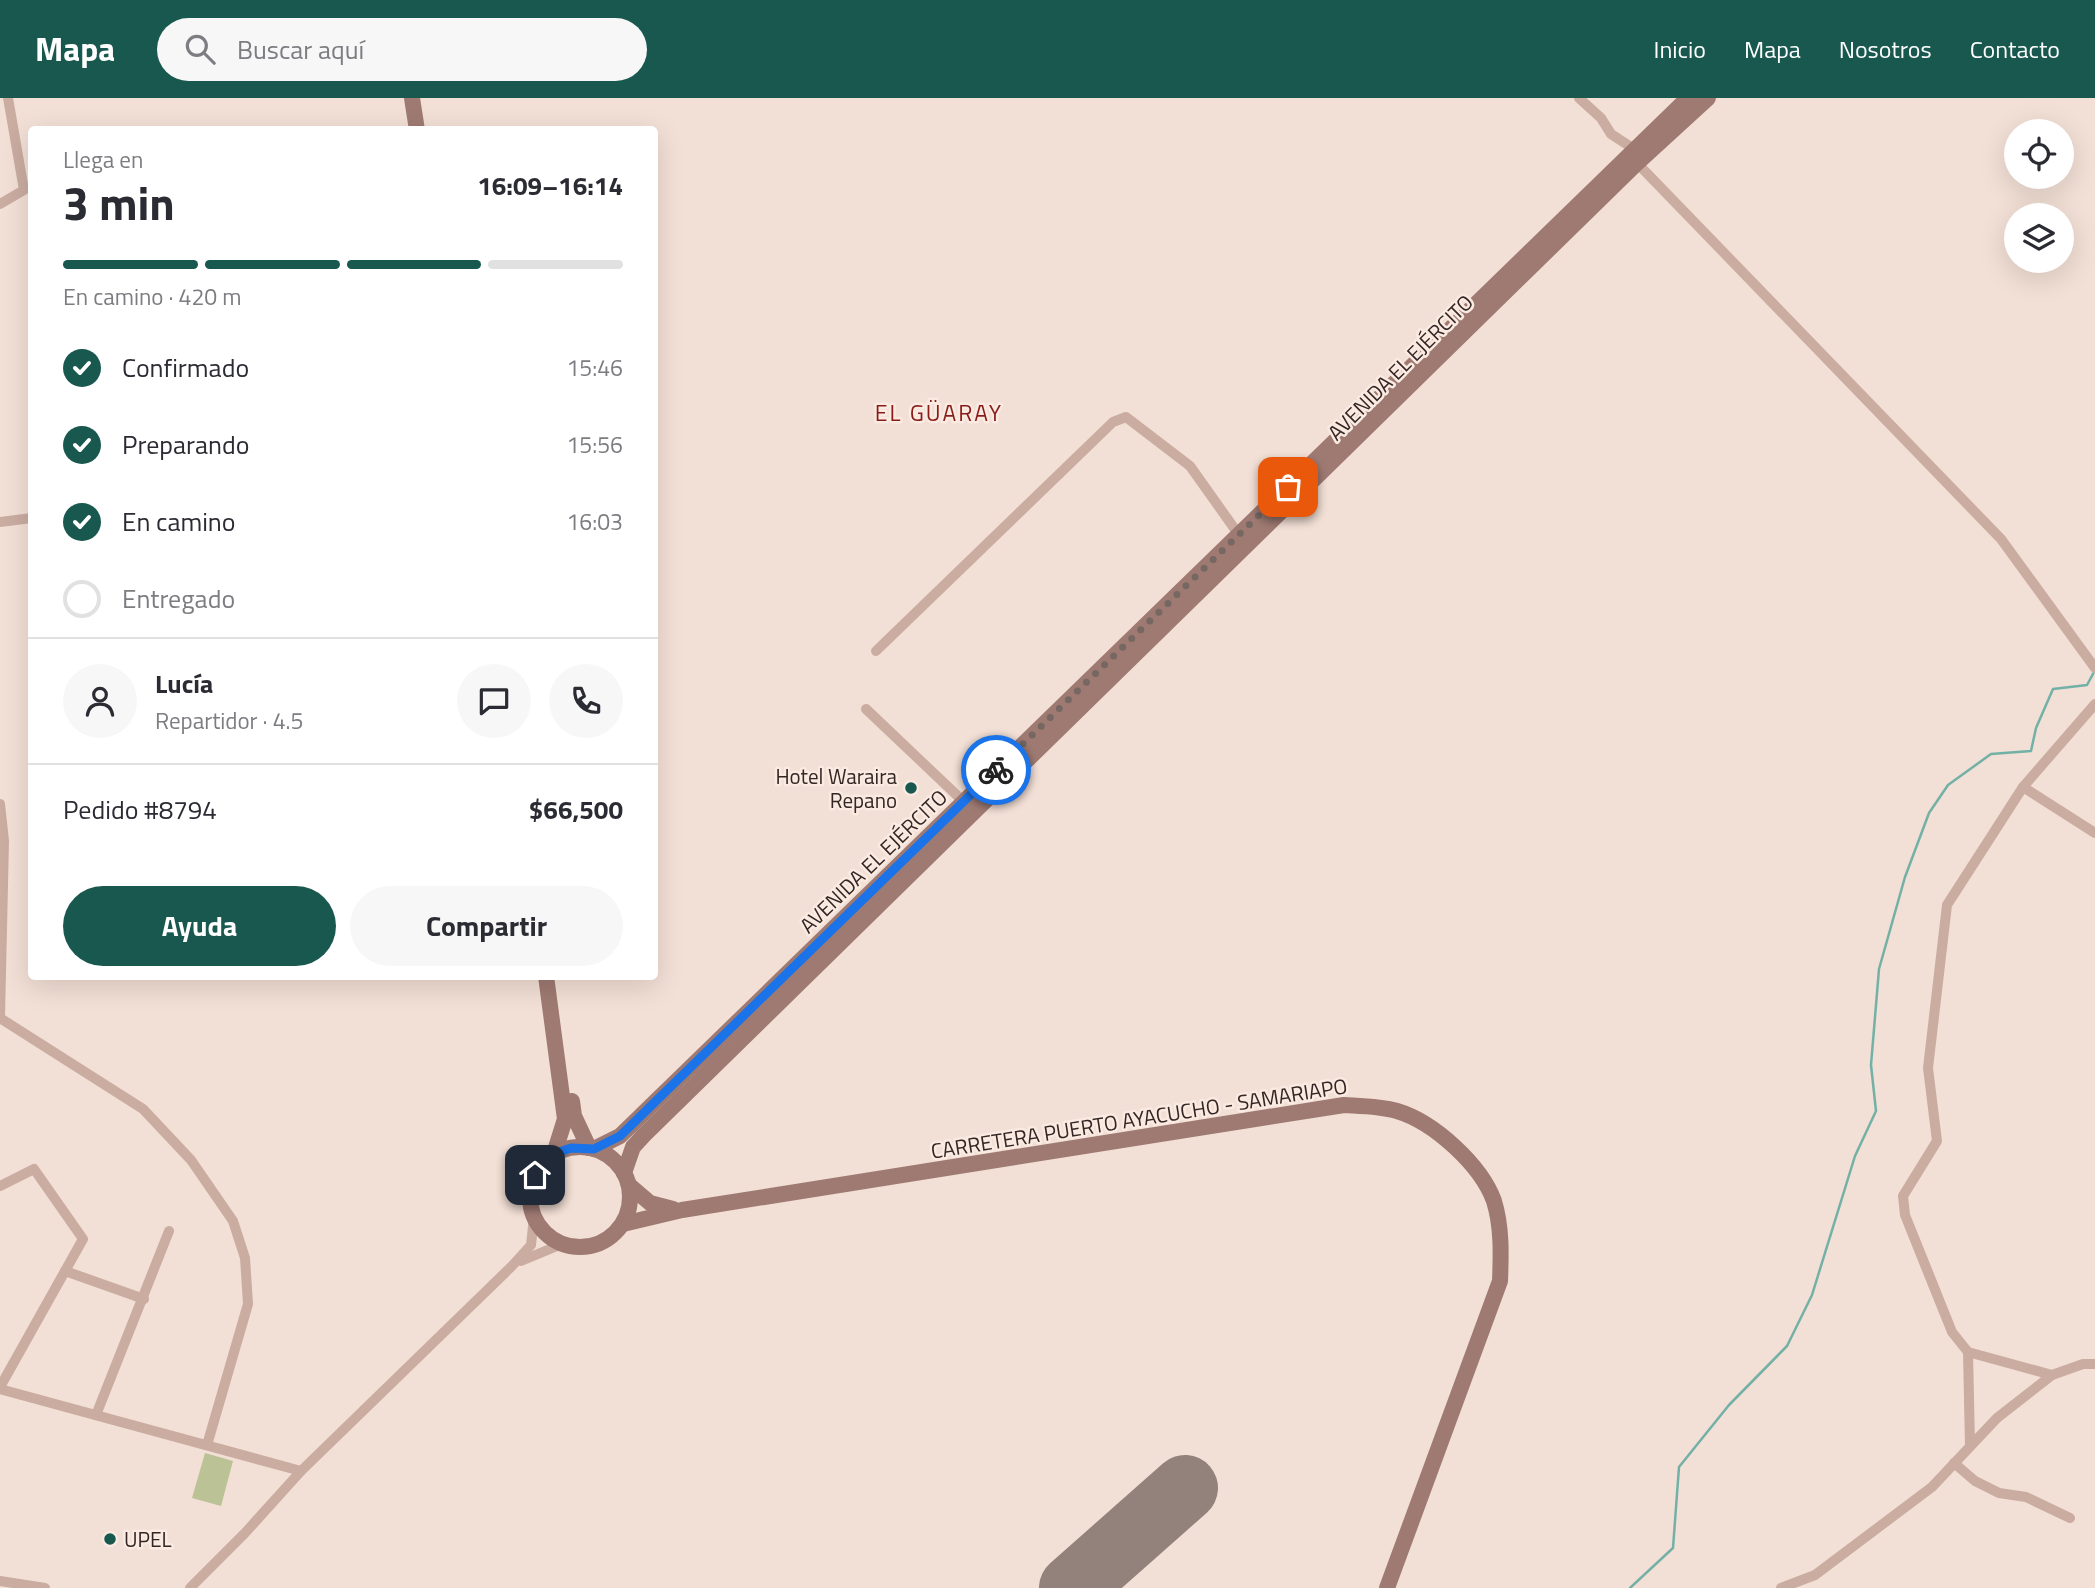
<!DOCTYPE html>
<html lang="es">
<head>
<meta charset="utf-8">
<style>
	body { margin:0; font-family:"Titillium Web",sans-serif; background:#f7f7f7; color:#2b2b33; height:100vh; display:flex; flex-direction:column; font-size:26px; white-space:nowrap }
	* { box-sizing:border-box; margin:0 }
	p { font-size:23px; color:#7c7c81 }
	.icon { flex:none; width:38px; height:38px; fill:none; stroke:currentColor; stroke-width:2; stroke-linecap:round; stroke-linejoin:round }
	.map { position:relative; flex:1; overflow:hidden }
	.side { position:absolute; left:28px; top:28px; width:630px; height:854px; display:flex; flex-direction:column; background:#fff; border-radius:7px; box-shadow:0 7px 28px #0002 }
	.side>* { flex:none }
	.fabs { position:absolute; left:2004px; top:21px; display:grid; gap:14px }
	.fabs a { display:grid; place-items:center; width:70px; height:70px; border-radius:50%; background:#fff; box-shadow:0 7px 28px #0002; font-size:35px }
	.pin { position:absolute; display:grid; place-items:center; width:60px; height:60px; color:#fff; margin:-30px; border-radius:14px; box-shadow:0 4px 10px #0006 }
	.courier { position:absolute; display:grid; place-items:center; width:70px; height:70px; margin:-35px; border:5px solid #1a73e8; border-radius:50%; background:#fff; color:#222; box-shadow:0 2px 9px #0007 }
	.summary em { font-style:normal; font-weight:700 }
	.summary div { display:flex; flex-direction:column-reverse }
	.summary { display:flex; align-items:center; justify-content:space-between; height:119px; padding:0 35px }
	h1 { font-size:46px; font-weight:700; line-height:52px }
	.bar { display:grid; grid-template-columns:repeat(4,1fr); gap:10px 7px; align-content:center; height:84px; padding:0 35px }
	.bar i { height:9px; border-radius:5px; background:#e1e1e2 }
	.bar .on { background:#18584f }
	.bar p { grid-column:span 4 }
	.line { display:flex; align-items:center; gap:18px; padding:0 35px; border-top:2px solid #e1e1e2 }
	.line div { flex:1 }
	.round { display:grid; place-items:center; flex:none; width:74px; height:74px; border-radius:37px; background:#f7f7f7 }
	ol { padding:0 35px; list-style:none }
	li { display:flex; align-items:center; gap:21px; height:77px }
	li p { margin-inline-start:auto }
	li .icon { padding:7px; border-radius:50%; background:#18584f; color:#fff; stroke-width:4 }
	li:last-child { color:#7c7c81 }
	li i { width:38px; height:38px; border:4px solid #e1e1e2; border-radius:50% }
	.button { display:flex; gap:14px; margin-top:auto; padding:14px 35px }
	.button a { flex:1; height:80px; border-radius:42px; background:#18584f; color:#fff; font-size:28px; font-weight:700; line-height:80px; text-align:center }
	.button a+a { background:#f7f7f7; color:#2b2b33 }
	header { display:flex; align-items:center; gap:42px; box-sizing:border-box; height:98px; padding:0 35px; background:#18584f; color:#fff }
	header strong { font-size:33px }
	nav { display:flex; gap:38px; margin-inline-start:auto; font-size:24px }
	.search { width:490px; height:63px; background:#f7f7f7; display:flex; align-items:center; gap:18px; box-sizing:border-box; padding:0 24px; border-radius:38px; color:#7c7c81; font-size:26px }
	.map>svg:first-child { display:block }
	.green { fill:#bbc295 }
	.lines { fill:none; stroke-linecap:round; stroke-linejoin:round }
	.stream { stroke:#73b1a7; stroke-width:2.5 }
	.runway { stroke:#93827c; stroke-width:66 }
	.street { stroke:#caaca1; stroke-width:10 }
	.secondary { stroke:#9e7a72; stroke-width:16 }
	.done { stroke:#766762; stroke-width:7; stroke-dasharray:0 12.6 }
	.route { stroke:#1a73e8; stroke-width:9 }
	.poi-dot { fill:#18584f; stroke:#faeae1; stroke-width:2.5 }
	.labels { text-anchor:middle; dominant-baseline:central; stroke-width:5; stroke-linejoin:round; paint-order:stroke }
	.street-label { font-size:21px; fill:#342624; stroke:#faeae1 }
	.poi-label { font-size:21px; fill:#342624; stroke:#faeae1; text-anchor:end }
	.neighbourhood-label { font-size:23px; letter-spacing:2px; fill:#881d18; stroke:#faeae1 }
</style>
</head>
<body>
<header>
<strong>Mapa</strong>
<div class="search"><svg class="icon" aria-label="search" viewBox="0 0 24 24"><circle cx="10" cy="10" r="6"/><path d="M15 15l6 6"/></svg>Buscar aquí</div>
<nav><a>Inicio</a><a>Mapa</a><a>Nosotros</a><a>Contacto</a></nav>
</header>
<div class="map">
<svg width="2095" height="1490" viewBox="0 0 2095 1490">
	<rect width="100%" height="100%" fill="#f2dfd5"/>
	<path class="green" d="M 205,1355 L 233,1363 L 221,1408 L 192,1400 Z"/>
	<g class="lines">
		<path class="stream" d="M 1630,1490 L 1673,1450 L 1679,1369 L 1729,1307 L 1787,1248 L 1812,1197 L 1855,1058 L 1876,1013 L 1871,967 L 1879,871 L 1905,779 L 1929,715 L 1948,687 L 1991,656 L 2031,653 L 2036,630 L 2053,591 L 2087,587 L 2094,574"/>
		<path class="runway" d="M 1072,1490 L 1185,1390"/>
		<g class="street">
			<path d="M 1579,0 L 1601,20 L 1611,36 L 1634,51"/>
			<path d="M 1637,65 L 2001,441 L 2095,570"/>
			<path d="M 0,106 L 24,92 L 8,0"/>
			<path d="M 0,424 L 32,420"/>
			<path d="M 876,553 L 1113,324 L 1126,319 L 1190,368 L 1239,437"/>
			<path d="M 866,611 L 964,704"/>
			<path d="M 2023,689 L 2095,735"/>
			<path d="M 0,706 L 4,743 L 0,918"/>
			<path d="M 0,920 L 143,1011 L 191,1062 L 233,1123 L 245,1160 L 248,1206 L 207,1347"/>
			<path d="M 0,1088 L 34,1071 L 83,1141 L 0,1289"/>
			<path d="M 521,1163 L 562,1146"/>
			<path d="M 65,1173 L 144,1201"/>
			<path d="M 1968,1254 L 1970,1348"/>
			<path d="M 2052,1277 L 1968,1254 L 1952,1234 L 1905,1117 L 1903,1098 L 1937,1043 L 1928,970 L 1947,807 L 2023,689 L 2095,606"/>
			<path d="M 0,1291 L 301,1373"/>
			<path d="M 96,1317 L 169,1133"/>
			<path d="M 1954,1365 L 1975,1383 L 1999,1395 L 2026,1399 L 2070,1420"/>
			<path d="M 0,1483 L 45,1490"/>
			<path d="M 190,1490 L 245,1435 L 301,1373 L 512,1168 L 531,1147 L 534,1119"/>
			<path d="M 1781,1490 L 1815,1477 L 1932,1389 L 1997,1320 L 2052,1277 L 2083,1266 L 2095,1266"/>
		</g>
		<g class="secondary">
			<path d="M 412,0 L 417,32"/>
			<path d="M 546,878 L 565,1021 L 554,1056"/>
			<path d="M 572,1003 L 574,1018 L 589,1050"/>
			<circle cx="580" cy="1099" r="50"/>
			<path d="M 594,1051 L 620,1038 L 1688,0"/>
			<path d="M 624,1075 L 633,1049 L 644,1037 L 1637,65 L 1708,0"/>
			<path d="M 629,1087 L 650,1105 L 673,1111"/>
			<path d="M 623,1126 L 682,1112 L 1344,1007 C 1362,1008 1380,1008 1397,1013 C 1434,1024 1481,1067 1494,1103 C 1502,1129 1501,1157 1500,1183 L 1387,1490"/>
		</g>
	</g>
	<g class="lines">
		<path class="done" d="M 996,672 L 1288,389"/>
		<path class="route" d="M 535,1077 L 554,1056 L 571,1050 L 594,1051 L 620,1038 L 996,672"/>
	</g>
	<g class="poi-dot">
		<circle cx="911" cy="690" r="7"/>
		<circle cx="110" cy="1441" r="7"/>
	</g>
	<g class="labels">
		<g class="street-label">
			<text transform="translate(1400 269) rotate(-45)">AVENIDA EL EJÉRCITO</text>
			<text transform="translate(873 763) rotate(-44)">AVENIDA EL EJÉRCITO</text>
			<text transform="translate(1139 1020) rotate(-9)">CARRETERA PUERTO AYACUCHO - SAMARIAPO</text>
		</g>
		<g class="poi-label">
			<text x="897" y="678">Hotel Waraira<tspan x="897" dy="24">Repano</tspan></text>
			<text x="124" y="1441" text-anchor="start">UPEL</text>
		</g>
		<g class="neighbourhood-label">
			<text x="939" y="314">EL GÜARAY</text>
		</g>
	</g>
</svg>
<div class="fabs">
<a><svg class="icon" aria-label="locate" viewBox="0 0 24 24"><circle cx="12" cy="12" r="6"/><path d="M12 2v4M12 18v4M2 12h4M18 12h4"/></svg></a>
<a><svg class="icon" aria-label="layers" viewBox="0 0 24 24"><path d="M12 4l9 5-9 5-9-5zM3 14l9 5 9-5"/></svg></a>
</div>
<div class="pin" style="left:1288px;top:389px;background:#ea580c"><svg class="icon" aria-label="bag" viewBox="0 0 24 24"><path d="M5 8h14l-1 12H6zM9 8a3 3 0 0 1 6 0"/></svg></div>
<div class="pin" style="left:535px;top:1077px;background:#1f2937"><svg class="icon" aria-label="home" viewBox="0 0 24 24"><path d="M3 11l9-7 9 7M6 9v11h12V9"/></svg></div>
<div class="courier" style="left:996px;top:672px"><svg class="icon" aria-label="bike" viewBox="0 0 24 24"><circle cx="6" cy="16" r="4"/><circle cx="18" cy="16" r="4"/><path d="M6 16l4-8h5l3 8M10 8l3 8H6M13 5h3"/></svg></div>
<section class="side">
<div class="summary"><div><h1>3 min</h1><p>Llega en</p></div><em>16:09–16:14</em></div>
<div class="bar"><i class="on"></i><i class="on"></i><i class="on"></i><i></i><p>En camino · 420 m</p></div>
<ol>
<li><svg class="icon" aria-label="check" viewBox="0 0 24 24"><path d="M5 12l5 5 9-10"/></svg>Confirmado<p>15:46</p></li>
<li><svg class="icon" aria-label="check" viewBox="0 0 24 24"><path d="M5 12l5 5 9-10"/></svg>Preparando<p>15:56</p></li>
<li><svg class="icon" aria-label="check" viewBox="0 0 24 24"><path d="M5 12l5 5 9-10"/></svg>En camino<p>16:03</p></li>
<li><i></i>Entregado</li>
</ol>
<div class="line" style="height:126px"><a class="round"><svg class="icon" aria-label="person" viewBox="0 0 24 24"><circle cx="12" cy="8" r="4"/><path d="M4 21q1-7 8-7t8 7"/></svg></a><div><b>Lucía</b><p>Repartidor · 4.5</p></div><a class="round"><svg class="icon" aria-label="chat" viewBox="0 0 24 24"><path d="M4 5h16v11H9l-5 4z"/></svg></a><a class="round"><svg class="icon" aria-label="phone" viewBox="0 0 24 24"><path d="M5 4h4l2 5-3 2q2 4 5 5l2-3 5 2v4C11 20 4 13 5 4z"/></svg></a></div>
<div class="line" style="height:91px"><div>Pedido #8794</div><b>$66,500</b></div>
<div class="button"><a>Ayuda</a><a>Compartir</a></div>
</section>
</div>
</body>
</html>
